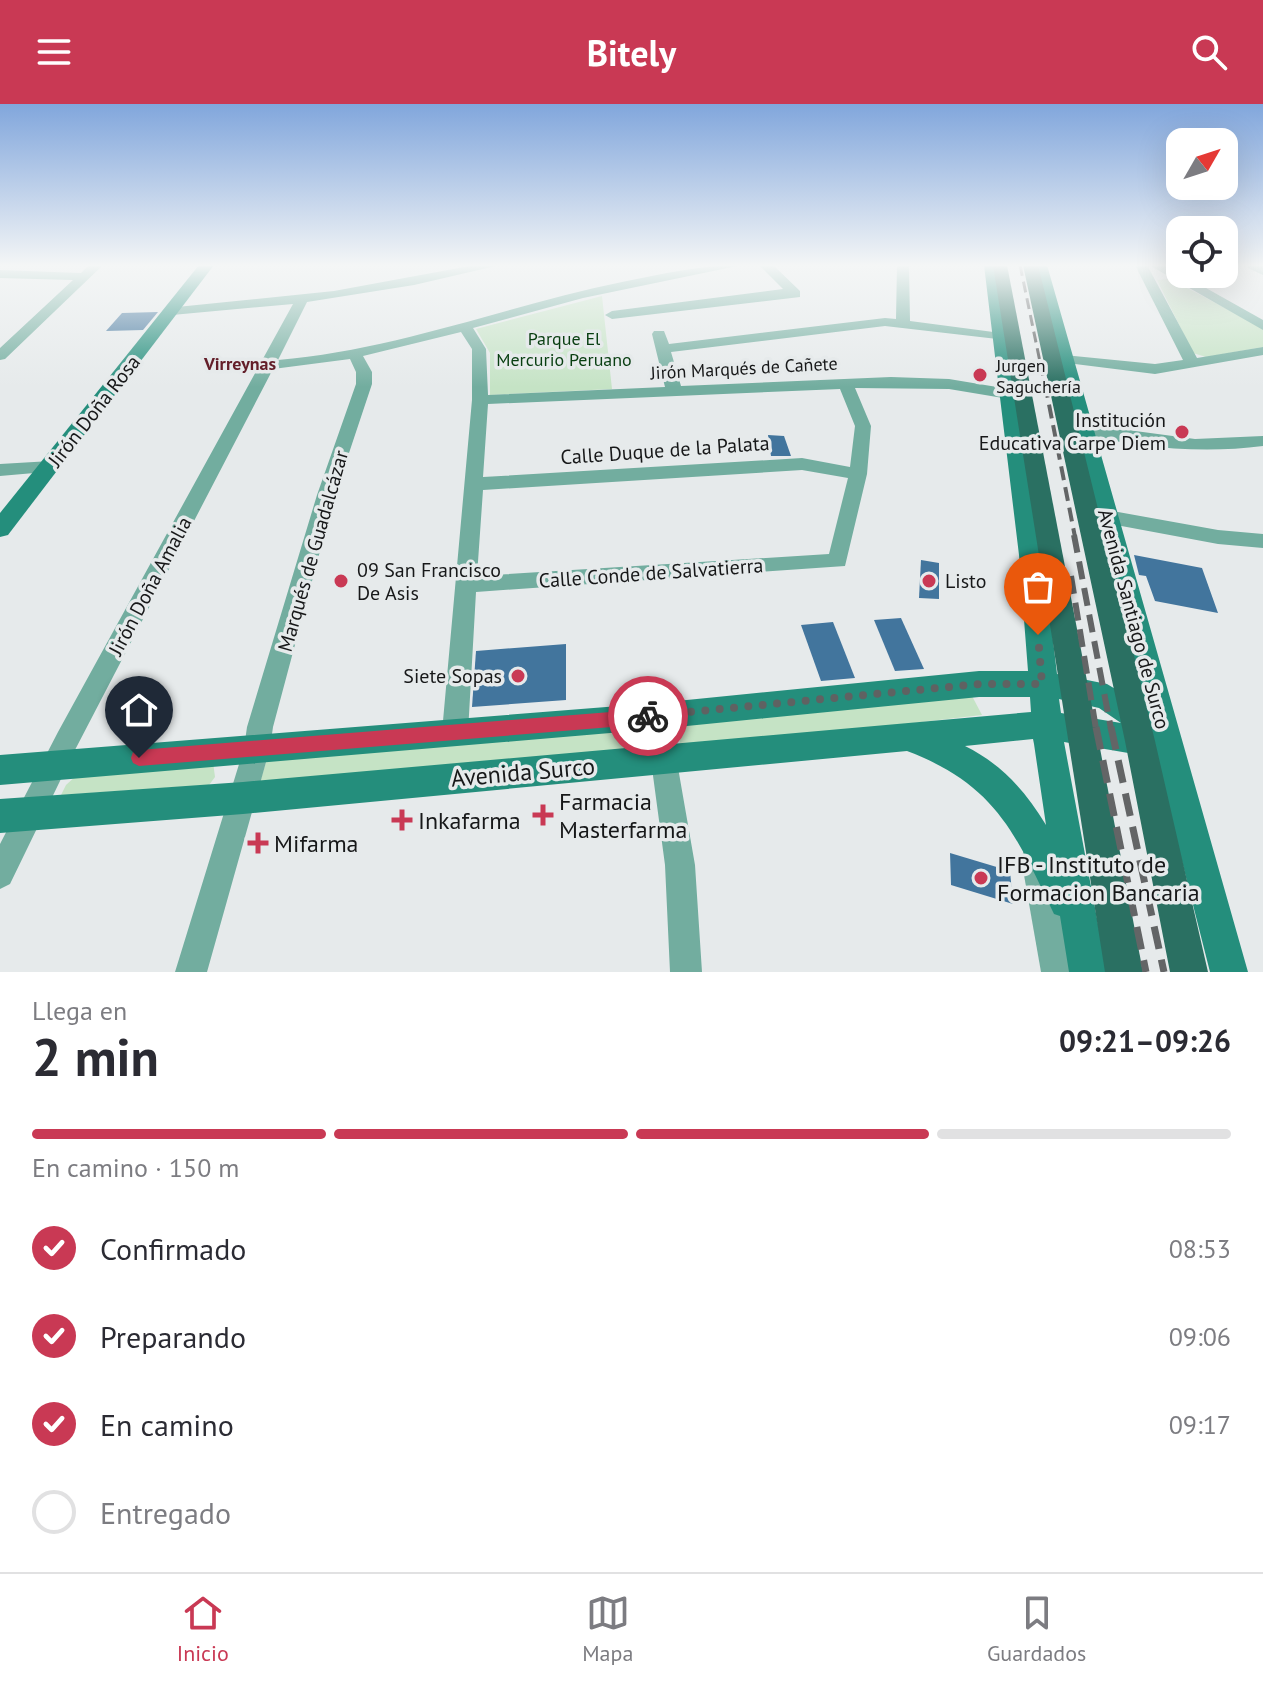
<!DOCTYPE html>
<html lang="es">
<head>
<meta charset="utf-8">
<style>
	body { margin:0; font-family:"PT Sans",sans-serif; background:#f2f2f3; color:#2b2b33; height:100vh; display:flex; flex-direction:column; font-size:30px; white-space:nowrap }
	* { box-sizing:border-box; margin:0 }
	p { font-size:26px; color:#7c7c81 }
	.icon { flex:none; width:44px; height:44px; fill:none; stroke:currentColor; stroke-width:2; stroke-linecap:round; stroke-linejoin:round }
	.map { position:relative; height:868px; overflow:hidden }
	.drawer { display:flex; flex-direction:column; background:#fff; flex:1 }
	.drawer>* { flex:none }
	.needle { width:52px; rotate:51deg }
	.fabs { position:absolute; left:1166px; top:24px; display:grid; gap:16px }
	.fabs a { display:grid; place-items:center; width:72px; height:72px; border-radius:16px; background:#fff; box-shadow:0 8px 32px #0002; font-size:40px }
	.pin { position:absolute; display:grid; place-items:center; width:68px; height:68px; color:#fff; margin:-82px -34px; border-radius:50% 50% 50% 0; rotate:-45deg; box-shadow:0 0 8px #0007 }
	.pin .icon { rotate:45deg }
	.courier { position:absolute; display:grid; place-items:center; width:80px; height:80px; margin:-40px; border:6px solid #c93954; border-radius:50%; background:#fff; color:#222; box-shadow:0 2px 10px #0007 }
	.summary em { font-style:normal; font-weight:700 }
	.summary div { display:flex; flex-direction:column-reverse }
	.summary { display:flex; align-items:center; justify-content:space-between; height:136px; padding:0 32px }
	h1 { font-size:52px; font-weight:700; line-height:60px }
	.bar { display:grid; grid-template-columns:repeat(4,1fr); gap:12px 8px; align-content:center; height:96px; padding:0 32px }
	.bar i { height:10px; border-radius:6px; background:#e1e1e2 }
	.bar .on { background:#c93954 }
	.bar p { grid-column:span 4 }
	ol { padding:0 32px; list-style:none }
	li { display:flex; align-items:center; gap:24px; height:88px }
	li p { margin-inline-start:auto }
	li .icon { padding:8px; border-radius:50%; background:#c93954; color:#fff; stroke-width:4 }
	li:last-child { color:#7c7c81 }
	li i { width:44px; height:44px; border:4px solid #e1e1e2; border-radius:50% }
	header { display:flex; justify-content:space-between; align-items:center; height:104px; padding:0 32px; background:#c93954; color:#fff; font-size:36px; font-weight:700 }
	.menu { display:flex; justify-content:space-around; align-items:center; height:112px; border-top:2px solid #e1e1e2; background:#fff; font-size:22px; color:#7c7c81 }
	.menu a { display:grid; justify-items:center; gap:4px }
	.menu .on { color:#c93954 }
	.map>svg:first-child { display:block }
	.green { fill:#c5e3c5 }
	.building { fill:#42759d }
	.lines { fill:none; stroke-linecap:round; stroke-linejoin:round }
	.street { fill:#72ad9f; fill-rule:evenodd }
	.secondary { fill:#248e7c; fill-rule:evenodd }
	.primary { fill:#2a7062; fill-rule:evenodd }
	.rail-far3 { stroke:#636566; stroke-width:3; stroke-dasharray:11 6; stroke-linecap:butt }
	.rail-far2 { stroke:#636566; stroke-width:4; stroke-dasharray:14 7; stroke-linecap:butt }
	.rail-far1 { stroke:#636566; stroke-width:6; stroke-dasharray:18 9; stroke-linecap:butt }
	.rail { stroke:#636566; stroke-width:7; stroke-dasharray:23 11; stroke-linecap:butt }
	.route { fill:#c93954 }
	.done { stroke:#5f6262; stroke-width:8; stroke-dasharray:0 14.4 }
	.poi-dot { fill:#c93954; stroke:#e6eaeb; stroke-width:3 }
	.labels { text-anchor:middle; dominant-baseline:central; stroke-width:7; stroke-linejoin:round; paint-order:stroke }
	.far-park-label { font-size:18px; fill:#083e11; stroke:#e6eaeb }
	.far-neighbourhood-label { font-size:18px; font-weight:bold; fill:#631e29; stroke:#e6eaeb }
	.far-poi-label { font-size:18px; fill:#171819; stroke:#e6eaeb; text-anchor:start }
	.far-street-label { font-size:18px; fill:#171819; stroke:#e6eaeb }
	.street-label { font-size:20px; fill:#171819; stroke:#e6eaeb }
	.poi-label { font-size:20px; fill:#171819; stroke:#e6eaeb; text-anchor:end }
	.near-street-label { font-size:24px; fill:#171819; stroke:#e6eaeb }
	.near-poi-label { font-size:24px; fill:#171819; stroke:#e6eaeb; text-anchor:start }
</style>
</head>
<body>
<header><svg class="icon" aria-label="menu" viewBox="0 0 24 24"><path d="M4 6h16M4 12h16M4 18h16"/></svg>Bitely<svg class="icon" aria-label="search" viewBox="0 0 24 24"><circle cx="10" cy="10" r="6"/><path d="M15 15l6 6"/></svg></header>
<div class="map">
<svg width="1263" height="868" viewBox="0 0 1263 868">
	<rect width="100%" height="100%" fill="#e6eaeb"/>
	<g class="green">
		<path d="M 1170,175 L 1263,224 L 1263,243 L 1206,253 L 1193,249 L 1157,176 Z"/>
		<path d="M 602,192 L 612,285 L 490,291 L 490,249 L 476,225 Z"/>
		<path d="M 972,592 L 982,611 L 681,646 L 678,621 Z"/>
		<path d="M 633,621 L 635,645 L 259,681 L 268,652 Z"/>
		<path d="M 213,658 L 215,673 L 209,681 L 61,691 L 66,681 L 77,671 Z"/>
	</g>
	<g class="building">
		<path d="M 158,208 L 143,226 L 106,227 L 122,209 Z"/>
		<path d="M 768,331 L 784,332 L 791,352 L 771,352 Z"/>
		<path d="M 1134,451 L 1202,464 L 1218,509 L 1155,497 L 1146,472 L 1139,471 Z"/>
		<path d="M 921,456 L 939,459 L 939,495 L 919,494 Z"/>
		<path d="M 901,514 L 924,565 L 895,567 L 874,516 Z"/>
		<path d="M 833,518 L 855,574 L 821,577 L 801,521 Z"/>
		<path d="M 566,540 L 566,596 L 472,603 L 476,547 Z"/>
		<path d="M 950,749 L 1010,767 L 1013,800 L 951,781 Z"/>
	</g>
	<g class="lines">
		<g class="street">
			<path d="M 89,161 L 103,161 L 5,255 L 0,256 L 0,244 L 73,176 L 0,174 L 0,166 L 81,169 Z"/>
			<path d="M 475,161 L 500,161 L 414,181 L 307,198 L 278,256 C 396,246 506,202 622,178 C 662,170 701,161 742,161 L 583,194 L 473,224 L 486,245 L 488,291 L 665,283 L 652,230 L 654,227 L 664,227 L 669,240 L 885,214 L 896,215 L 897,161 L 909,161 L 910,217 L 1001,229 L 1008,233 L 1006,236 L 885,222 L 671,248 L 681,282 L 891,273 L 949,275 L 1009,285 L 1017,290 L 1009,295 L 949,285 L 855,284 L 871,322 L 867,370 L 845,462 L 476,488 L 468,628 L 464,636 L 455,640 L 446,636 L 442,628 L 472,296 L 472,245 L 461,228 L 363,252 L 372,268 L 372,280 L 335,391 L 273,623 L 270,644 L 207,868 L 175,868 L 244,644 L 247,623 L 317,391 L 356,280 L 356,268 L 350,255 L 273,265 L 76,644 L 10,780 L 0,785 L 0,740 L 58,628 L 293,200 L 172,211 L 167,210 L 167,204 L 334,187 ZM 840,285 L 855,322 L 850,363 L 802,354 L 483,373 L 488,300 ZM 802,366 L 848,374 L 829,450 L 477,472 L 483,386 Z"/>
			<path d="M 759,161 L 773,161 L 800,187 L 800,193 L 612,215 L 605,211 L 612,207 L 783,185 Z"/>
			<path d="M 1135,161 L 1147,161 L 1197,254 L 1263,243 L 1263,251 L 1155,270 L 1059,258 L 1057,255 L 1064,251 L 1155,260 L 1183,256 Z"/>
			<path d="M 1149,161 L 1165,161 L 1263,216 L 1263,226 Z"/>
			<path d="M 1246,161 L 1263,162 L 1263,171 L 1248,164 Z"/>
			<path d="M 1083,320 L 1195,335 L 1263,332 L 1263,342 C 1202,350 1137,344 1077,329 L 1075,325 L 1077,321 Z"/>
			<path d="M 51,357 L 57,359 L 60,363 L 57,367 L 0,372 L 0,360 Z"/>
			<path d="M 1107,406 L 1218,426 L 1263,430 L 1263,444 L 1218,440 L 1100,418 L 1097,413 Z"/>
			<path d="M 657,601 L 666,604 L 669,612 L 695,761 L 702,868 L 670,868 L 665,761 L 645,612 L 648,604 Z"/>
			<path d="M 1035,740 L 1045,744 L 1049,754 L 1073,868 L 1041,868 L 1021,754 L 1025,744 Z"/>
		</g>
		<g class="secondary">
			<path d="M 199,161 L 214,161 L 8,431 L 0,433 L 0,409 Z"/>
			<path d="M 984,161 L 998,161 L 1043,451 L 1057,570 L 1107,580 L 1142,601 L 1032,161 L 1047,161 L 1248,868 L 1210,868 L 1153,643 L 1151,647 L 1140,651 L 1064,638 L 1107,868 L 1069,868 L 1060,812 L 1054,810 C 1015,729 996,681 907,647 L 243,710 L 0,729 L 0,695 L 243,678 L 1031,608 L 1030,593 L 979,593 L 657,625 L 0,681 L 0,651 L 657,599 L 979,567 L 1028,567 L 1019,451 ZM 1059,595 L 1099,604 L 1121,619 L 1061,609 ZM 1147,617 L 1149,626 L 1141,623 ZM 1033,635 L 1034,640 L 1046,721 C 1025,686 1001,660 965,642 Z"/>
		</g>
		<g class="primary">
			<path d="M 993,161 L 1007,161 L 1143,868 L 1105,868 Z"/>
			<path d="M 1023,161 L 1038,161 L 1155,637 L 1208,868 L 1170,868 L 1125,637 Z"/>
		</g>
		<path class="rail-far3" d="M 1020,161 L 1045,282"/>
		<path class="rail-far2" d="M 1045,280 L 1075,433"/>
		<g class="rail-far1">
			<path d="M 1074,431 L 1111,625"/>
			<path d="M 1071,472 L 1096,625"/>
		</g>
		<g class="rail">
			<path d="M 1096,623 L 1146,868"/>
			<path d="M 1111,623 L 1164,868"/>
		</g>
	</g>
	<linearGradient id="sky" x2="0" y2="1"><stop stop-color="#81a6dc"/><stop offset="0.57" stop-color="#f4f6f6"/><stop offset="1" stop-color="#f4f6f6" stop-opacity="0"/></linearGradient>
	<rect width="1263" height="283" fill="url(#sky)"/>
	<path class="route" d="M 648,605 L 656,612 L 648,620 L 139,662 L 133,659 L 131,654 L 133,648 L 139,646 Z"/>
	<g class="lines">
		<path class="done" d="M 648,612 L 979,580 L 1042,580 L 1038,531"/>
	</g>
	<g class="poi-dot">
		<circle cx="980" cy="271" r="8"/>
		<circle cx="1182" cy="328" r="8"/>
		<circle cx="341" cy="477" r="8"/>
		<circle cx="929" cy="477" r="8"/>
		<circle cx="518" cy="572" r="8"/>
		<path d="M539 699h8v8h8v8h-8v8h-8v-8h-8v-8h8z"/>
		<path d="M398 704h8v8h8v8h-8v8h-8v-8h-8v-8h8z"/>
		<path d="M254 727h8v8h8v8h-8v8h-8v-8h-8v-8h8z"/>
		<circle cx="981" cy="774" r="8"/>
	</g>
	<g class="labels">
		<g class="far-park-label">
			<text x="564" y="234">Parque El<tspan x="564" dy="21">Mercurio Peruano</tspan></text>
		</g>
		<g class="far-neighbourhood-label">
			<text x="240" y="259">Virreynas</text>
		</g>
		<g class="far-poi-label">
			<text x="996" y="261">Jurgen<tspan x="996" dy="21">Saguchería</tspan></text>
		</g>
		<g class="far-street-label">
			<text transform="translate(744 264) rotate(-3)">Jirón Marqués de Cañete</text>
		</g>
		<g class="street-label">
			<text transform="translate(94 307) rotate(-52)">Jirón Doña Rosa</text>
			<text transform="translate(665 346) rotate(-4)">Calle Duque de la Palata</text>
			<text transform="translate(313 447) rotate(-74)">Marqués de Guadalcázar</text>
			<text transform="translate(651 469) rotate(-4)">Calle Conde de Salvatierra</text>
			<text transform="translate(150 482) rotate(-62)">Jirón Doña Amalia</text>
			<text transform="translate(1134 515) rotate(75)">Avenida Santiago de Surco</text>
		</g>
		<g class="poi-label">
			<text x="1166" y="316">Institución<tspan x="1166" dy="23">Educativa Carpe Diem</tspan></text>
			<text x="357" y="466" text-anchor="start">09 San Francisco<tspan x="357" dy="23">De Asis</tspan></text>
			<text x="945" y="477" text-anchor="start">Listo</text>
			<text x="502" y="572">Siete Sopas</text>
		</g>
		<g class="near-street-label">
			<text transform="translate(523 668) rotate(-5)">Avenida Surco</text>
		</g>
		<g class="near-poi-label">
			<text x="559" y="697">Farmacia<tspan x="559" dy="28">Masterfarma</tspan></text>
			<text x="418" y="716">Inkafarma</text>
			<text x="274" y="739">Mifarma</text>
			<text x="997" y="760">IFB - Instituto de<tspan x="997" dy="28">Formacion Bancaria</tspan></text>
		</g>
	</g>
</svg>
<div class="fabs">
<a><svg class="needle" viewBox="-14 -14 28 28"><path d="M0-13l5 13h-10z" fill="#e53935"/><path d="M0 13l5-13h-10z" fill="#7c7c81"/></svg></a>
<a><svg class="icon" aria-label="locate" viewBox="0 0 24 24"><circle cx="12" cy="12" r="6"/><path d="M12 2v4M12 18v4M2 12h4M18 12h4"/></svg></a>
</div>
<div class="pin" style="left:1038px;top:531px;background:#ea580c"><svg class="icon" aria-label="bag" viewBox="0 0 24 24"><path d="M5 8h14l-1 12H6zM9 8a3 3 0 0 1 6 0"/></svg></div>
<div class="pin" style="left:139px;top:654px;background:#1f2937"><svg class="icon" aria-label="home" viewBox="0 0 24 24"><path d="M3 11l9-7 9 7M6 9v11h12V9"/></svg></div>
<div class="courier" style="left:648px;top:612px"><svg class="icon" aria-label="bike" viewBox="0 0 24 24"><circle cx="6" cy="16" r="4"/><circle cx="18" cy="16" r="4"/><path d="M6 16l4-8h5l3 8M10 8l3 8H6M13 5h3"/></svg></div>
</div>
<section class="drawer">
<div class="summary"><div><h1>2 min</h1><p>Llega en</p></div><em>09:21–09:26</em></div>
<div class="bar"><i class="on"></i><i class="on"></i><i class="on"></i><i></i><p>En camino · 150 m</p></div>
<ol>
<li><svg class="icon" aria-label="check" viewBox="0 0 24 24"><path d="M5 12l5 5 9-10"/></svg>Confirmado<p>08:53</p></li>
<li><svg class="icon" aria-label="check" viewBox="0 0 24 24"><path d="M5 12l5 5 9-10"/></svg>Preparando<p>09:06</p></li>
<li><svg class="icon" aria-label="check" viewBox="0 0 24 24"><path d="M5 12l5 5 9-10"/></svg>En camino<p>09:17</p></li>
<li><i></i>Entregado</li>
</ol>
</section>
<nav class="menu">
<a class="on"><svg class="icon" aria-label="home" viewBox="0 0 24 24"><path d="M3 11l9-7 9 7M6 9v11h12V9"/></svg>Inicio</a>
<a><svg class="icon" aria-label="map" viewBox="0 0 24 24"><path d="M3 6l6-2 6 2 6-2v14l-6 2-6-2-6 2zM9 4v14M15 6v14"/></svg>Mapa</a>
<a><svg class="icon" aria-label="saved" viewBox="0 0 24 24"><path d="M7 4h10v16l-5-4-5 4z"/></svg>Guardados</a>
</nav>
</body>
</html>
